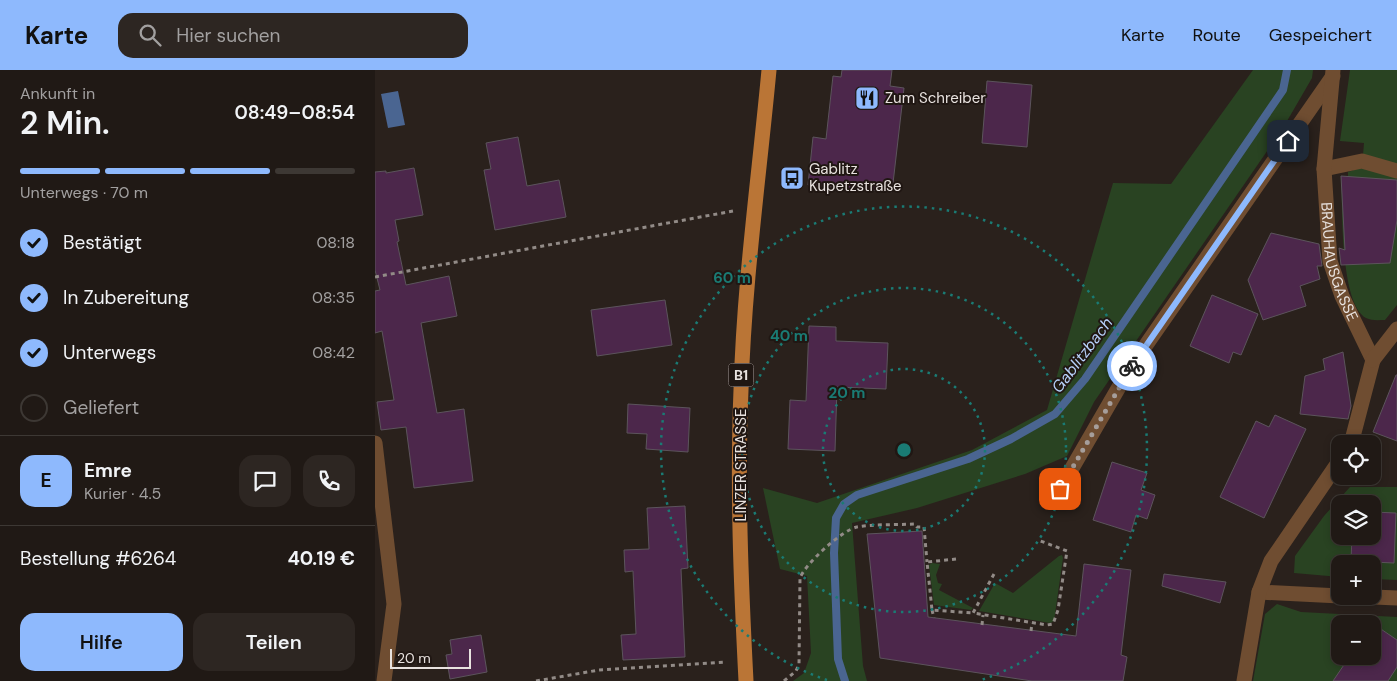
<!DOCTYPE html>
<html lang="de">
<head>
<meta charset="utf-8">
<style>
	body { margin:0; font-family:"DM Sans",sans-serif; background:#2d2622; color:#f1f3f6; height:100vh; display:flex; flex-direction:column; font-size:19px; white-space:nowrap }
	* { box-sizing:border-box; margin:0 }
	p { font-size:16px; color:#a2a0a0 }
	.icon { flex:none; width:28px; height:28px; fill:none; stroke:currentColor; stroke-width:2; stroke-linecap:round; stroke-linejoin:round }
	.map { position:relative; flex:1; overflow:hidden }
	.panel { display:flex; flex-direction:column; background:#201915; width:375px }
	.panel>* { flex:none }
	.controls { position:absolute; left:956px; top:365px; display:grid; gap:10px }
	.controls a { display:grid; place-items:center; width:50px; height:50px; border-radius:10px; background:#201915; box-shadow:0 2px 8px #0003,0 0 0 1px #3d3834; font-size:25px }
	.scale { position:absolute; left:15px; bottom:12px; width:81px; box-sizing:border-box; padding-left:5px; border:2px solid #e8e2df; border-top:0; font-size:14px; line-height:18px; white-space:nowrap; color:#e8e2df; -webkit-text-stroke:4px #201713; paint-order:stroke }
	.pin { position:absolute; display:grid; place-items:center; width:42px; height:42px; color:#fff; margin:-21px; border-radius:10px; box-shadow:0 2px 8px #0006 }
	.courier { position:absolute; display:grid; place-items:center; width:50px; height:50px; margin:-25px; border:4px solid #8eb9fd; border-radius:50%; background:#fff; color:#222; box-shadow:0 1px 6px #0007 }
	.overview em { font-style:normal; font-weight:600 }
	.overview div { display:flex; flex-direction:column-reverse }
	.overview { display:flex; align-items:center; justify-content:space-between; height:85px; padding:0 20px }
	h1 { font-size:32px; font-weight:600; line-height:38px }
	.bar { display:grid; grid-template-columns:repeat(4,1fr); gap:8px 5px; align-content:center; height:60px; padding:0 20px }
	.bar i { height:6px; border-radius:4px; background:#3d3834 }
	.bar .current { background:#8eb9fd }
	.bar p { grid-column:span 4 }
	.line { display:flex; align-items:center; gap:12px; padding:0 20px; border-top:1px solid #3d3834 }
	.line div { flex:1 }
	.round { display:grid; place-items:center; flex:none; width:52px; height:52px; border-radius:15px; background:#2d2622 }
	ol { padding:0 20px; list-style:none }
	li { display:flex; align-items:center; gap:15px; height:55px }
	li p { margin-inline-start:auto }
	li .icon { padding:5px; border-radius:50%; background:#8eb9fd; color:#111; stroke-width:4 }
	li:last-child { color:#a2a0a0 }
	li i { width:28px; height:28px; border:2px solid #3d3834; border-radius:50% }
	.action { display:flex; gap:10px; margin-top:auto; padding:10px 20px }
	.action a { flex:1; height:58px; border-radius:15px; background:#8eb9fd; color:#111; font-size:20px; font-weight:600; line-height:58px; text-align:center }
	.action a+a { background:#2d2622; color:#f1f3f6 }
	header { display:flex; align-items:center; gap:30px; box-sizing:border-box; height:70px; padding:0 25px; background:#8eb9fd; color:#111 }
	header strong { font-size:24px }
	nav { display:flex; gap:28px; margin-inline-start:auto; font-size:18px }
	.search { width:350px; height:45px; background:#2d2622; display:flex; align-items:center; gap:12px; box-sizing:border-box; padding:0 18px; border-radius:15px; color:#a2a0a0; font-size:19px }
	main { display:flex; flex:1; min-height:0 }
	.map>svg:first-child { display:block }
	.green { fill:#294322; fill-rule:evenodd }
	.water { fill:#4a6591 }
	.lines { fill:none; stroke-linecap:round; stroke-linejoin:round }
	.stream { stroke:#4a6591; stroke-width:8 }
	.building { fill:#4c274b; stroke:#5c545c }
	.path { stroke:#928b87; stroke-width:3; stroke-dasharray:4 4; stroke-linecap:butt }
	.lane { stroke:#6f4d31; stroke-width:15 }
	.street { stroke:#6f4d31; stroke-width:15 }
	.primary { stroke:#ba7536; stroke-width:15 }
	.done { stroke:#a69e9b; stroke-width:5; stroke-dasharray:0 9 }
	.route { stroke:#8eb9fd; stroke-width:6 }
	.ring { fill:none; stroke:#1a7b74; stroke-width:2.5; stroke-dasharray:2.5 5 }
	.labels { text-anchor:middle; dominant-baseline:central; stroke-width:4; stroke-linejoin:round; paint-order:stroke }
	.shield { fill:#201713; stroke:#aca5a2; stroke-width:1 }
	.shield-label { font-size:14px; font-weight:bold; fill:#e8e2df }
	.poi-label { font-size:15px; fill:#e8e2df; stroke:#201713; text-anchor:start }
	.street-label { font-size:15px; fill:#e8e2df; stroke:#201713 }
	.water-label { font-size:16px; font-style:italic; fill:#b7d1fa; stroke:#201713 }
	.centre { fill:#1a7b74; stroke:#201713; stroke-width:2.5 }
	.ring-label { font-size:15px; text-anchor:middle; font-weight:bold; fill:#1a7b74; stroke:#201713; stroke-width:4; stroke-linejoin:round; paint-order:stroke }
</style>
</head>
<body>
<header>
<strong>Karte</strong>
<div class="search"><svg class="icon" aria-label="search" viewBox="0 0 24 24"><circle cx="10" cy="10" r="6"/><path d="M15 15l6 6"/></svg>Hier suchen</div>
<nav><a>Karte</a><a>Route</a><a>Gespeichert</a></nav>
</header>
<main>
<section class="panel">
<div class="overview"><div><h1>2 Min.</h1><p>Ankunft in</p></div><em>08:49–08:54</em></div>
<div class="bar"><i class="current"></i><i class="current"></i><i class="current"></i><i></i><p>Unterwegs · 70 m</p></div>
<ol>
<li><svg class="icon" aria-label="check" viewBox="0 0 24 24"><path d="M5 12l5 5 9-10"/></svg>Bestätigt<p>08:18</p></li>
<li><svg class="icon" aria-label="check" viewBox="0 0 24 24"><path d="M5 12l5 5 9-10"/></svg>In Zubereitung<p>08:35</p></li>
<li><svg class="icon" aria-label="check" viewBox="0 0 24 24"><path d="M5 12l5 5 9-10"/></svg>Unterwegs<p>08:42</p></li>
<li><i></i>Geliefert</li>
</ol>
<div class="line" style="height:90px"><b class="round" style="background:#8eb9fd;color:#111">E</b><div><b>Emre</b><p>Kurier · 4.5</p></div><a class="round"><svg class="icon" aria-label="chat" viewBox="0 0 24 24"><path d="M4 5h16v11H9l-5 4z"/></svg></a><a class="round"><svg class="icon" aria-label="phone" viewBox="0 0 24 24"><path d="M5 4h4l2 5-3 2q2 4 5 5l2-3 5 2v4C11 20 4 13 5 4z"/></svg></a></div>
<div class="line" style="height:65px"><div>Bestellung #6264</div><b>40.19 €</b></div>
<div class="action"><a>Hilfe</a><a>Teilen</a></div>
</section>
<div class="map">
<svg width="1022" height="611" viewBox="0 0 1022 611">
	<rect width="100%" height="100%" fill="#2a211c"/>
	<g class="green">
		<path d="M 878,0 L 938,0 L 937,8 L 908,58 L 719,332 L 692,386 L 650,404 L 542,438 L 477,453 L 488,596 L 492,611 L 418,611 L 429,603 L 436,583 L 432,506 L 405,499 L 388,418 L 442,433 L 597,380 L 672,340 L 738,113 L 796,114 Z"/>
		<path d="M 975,0 L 1022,0 L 1022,235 L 1010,250 C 1004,250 997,251 991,248 C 964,233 968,135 966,106 L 973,106 L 973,102 L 987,97 L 989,73 L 965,71 Z"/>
		<path d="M 975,417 L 1022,417 L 1022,510 L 998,509 L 998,494 L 965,494 L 965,507 L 919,503 L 920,486 L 949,446 ZM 965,434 L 998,434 L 998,466 L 965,466 Z"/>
		<path d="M 684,486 L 687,485 L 688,488 L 679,551 L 675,553 L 604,541 L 620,513 L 638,523 Z"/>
		<path d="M 557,493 L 565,494 L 561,505 L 563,513 L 567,514 L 564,520 L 598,538 L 596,540 L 559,535 L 554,495 Z"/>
		<path d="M 902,534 L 926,542 L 1022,547 L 1022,611 L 878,611 L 890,544 ZM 965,554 L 998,554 L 998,586 L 965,586 Z"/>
	</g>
	<path class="water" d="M 23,21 L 30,55 L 13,58 L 6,24 Z"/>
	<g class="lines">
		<path class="stream" d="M 470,611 L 463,589 L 459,483 L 461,448 L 469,434 L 482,425 L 593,389 L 636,369 L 680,344 L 710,309 L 908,20 L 912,0"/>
	</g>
	<g class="building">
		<path d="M 467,0 L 517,0 L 515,16 L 529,18 L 517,122 L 433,115 L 438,67 L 451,69 L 458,6 L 466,7 Z"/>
		<path d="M 612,11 L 657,15 L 652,77 L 607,73 Z"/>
		<path d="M 143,67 L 152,116 L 184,110 L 191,147 L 120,160 L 109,100 L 116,99 L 111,73 Z"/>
		<path d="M 39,98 L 48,145 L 20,150 L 24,171 L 22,172 L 31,215 L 74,206 L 82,246 L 46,253 L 62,343 L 89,339 L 98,411 L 39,418 L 31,357 L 6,360 L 2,332 L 19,330 L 7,261 L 0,263 L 0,221 L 5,220 L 0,200 L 0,102 L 11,101 L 11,103 Z"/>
		<path d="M 966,106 L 1022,110 L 1022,150 L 1015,193 L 966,195 L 964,178 L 970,180 Z"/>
		<path d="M 896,163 L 944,174 L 947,196 L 942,196 L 945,209 L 925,216 L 931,236 L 888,250 L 873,210 Z"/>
		<path d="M 837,225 L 883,244 L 866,285 L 858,282 L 854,293 L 815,276 Z"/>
		<path d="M 290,230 L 297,275 L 222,286 L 216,240 Z"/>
		<path d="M 434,256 L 461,257 L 461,271 L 513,273 L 511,319 L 462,317 L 460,381 L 413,379 L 415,330 L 431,331 Z"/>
		<path d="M 968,282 L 976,336 L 973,349 L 925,344 L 930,306 L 950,300 L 948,289 Z"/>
		<path d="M 1021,305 L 1022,305 L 1022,371 L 998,362 Z"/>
		<path d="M 253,334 L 315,338 L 313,382 L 271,379 L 272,364 L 252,363 Z"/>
		<path d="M 900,345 L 931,359 L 889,448 L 845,427 L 881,351 L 894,357 Z"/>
		<path d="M 737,392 L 772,403 L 766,420 L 780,425 L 772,449 L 761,445 L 756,462 L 718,450 Z"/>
		<path d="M 310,436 L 313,498 L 306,499 L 310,587 L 248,590 L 246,565 L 261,564 L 258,501 L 250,502 L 249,480 L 274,479 L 272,438 Z"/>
		<path d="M 998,442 L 1021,443 L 1019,493 L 976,491 L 977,466 L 998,466 Z"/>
		<path d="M 547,461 L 553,547 L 701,566 L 709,494 L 756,500 L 746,585 L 752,587 L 748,611 L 657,611 L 505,588 L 492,464 Z"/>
		<path d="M 789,504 L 851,512 L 845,533 L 787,516 Z"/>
		<path d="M 997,553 L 1022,570 L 1022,597 L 1013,611 L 958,611 L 975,586 L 998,586 Z"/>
		<path d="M 106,565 L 112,602 L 75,609 L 71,585 L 77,584 L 75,570 Z"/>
	</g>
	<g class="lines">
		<g class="path">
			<path d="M 0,207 L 358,141"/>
			<path d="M 581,489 L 552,492 L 557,540 L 598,543"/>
			<path d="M 619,504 L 598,543 L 672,555 L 678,554 L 683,540 L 692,481 L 663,470"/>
			<path d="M 557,540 L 559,548"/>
			<path d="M 607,555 L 608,545"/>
			<path d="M 656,561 L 657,553"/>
			<path d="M 161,611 L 224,600 L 350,592"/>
			<path d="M 409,611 L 421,601 L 424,594 L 425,508 C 430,494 467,460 482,457 C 500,454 521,455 540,454 L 542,457 L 549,457 L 552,492"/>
		</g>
		<g class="lane">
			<path d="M 949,99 L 987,91 L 1022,101"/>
			<path d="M 685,419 L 755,298 L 958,6"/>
		</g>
		<g class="street">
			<path id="s1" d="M 958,0 L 949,99 L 955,191 L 967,226 L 998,290 L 976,374"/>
			<path d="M 998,290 L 1022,259"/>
			<path d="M 0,373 L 19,534 L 9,611"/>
			<path d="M 884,522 L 965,526"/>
			<path d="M 976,526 L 1022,528"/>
			<path d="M 869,611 L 884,522 L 896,491 L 965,390"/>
		</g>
		<path class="primary" d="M 371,611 C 366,514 362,417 366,320 C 369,213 384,107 394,0"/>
	</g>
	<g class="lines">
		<path class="done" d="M 685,419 L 757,296"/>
		<path class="route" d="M 757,296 L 913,71"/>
	</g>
	<g class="ring">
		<circle cx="529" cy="380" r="81"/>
		<circle cx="529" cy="380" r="162"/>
		<path d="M452 610A243 243 0 1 1 606 610"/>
	</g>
	<defs>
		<g id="restaurant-square" transform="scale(1.25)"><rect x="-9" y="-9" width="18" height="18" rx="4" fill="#8eb9fd" stroke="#201713"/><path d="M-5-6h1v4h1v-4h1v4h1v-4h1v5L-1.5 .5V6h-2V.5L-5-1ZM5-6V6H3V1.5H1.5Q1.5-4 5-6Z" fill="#111"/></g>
		<g id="bus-square" transform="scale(1.25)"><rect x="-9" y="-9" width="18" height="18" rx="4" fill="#8eb9fd" stroke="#201713"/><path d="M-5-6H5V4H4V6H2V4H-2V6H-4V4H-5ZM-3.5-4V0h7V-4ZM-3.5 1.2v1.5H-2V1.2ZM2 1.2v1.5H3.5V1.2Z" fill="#111"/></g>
	</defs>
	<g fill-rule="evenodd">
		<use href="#restaurant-square" x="492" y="28"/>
		<use href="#bus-square" x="417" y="108"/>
	</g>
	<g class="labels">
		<rect class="shield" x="353.5" y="293.5" width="25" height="23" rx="4"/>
		<g class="shield-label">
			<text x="366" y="305">B1</text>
		</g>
		<g class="poi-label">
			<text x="510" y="28">Zum Schreiber</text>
			<text x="434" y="99">Gablitz<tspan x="434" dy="17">Kupetzstraße</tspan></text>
		</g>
		<g class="street-label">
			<text stroke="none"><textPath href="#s1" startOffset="194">BRAUHAUSGASSE</textPath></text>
			<text transform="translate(366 395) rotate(-90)">LINZER STRASSE</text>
		</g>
		<g class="water-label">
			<text transform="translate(707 285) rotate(-53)">Gablitzbach</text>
		</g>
	</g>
	<circle cx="529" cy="380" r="8" class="centre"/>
	<g class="ring-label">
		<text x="357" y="213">60 m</text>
		<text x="414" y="271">40 m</text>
		<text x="472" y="328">20 m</text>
	</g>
</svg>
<div class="controls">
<a><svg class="icon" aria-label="locate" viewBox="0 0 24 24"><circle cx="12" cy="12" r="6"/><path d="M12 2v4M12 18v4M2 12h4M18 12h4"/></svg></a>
<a><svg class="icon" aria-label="layers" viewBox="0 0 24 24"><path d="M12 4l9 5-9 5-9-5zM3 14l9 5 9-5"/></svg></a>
<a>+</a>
<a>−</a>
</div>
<div class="scale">20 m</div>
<div class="pin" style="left:685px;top:419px;background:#ea580c"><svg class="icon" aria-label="bag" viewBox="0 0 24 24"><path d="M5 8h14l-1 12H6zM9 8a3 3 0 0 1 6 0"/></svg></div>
<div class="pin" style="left:913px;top:71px;background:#1f2937"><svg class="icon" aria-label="home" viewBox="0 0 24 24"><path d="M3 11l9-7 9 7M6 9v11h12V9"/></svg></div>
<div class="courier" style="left:757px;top:296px"><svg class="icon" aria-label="bike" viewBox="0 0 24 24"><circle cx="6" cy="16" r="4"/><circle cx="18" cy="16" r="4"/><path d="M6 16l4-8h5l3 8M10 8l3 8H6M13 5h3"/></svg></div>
</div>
</main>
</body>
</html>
